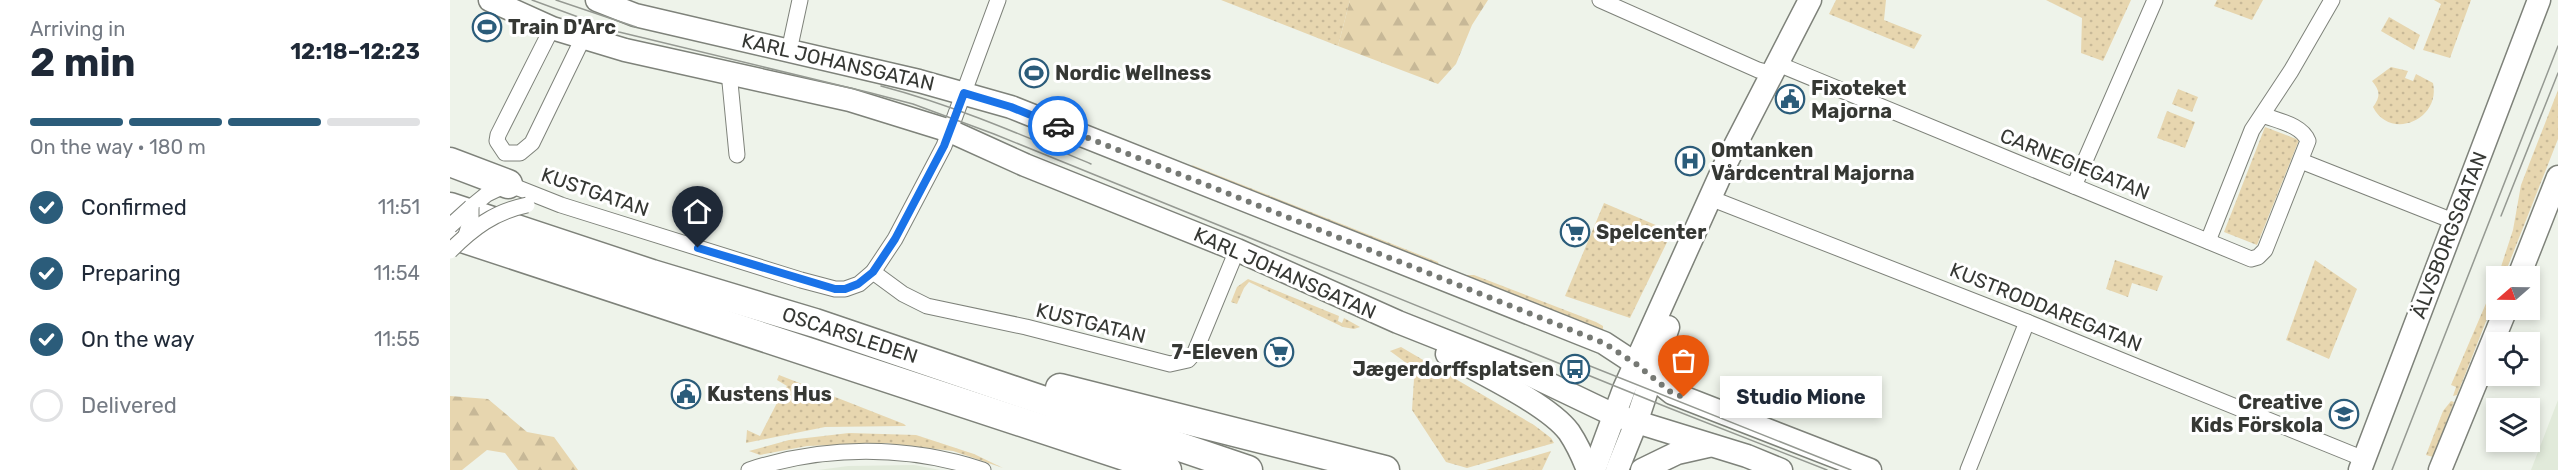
<!DOCTYPE html>
<html lang="en">
<head>
<meta charset="utf-8">
<style>
	body { margin:0; font-family:Rubik,sans-serif; background:#f6f6f7; color:#1f2937; height:100vh; display:flex; flex-direction:column; font-size:22px; white-space:nowrap }
	* { box-sizing:border-box; margin:0 }
	p { font-size:20px; color:#747a83 }
	.icon { flex:none; width:33px; height:33px; fill:none; stroke:currentColor; stroke-width:2; stroke-linecap:round; stroke-linejoin:round }
	.map { position:relative; flex:1; overflow:hidden }
	.side { display:flex; flex-direction:column; background:#fff; width:450px }
	.side>* { flex:none }
	.needle { width:39px; rotate:250deg }
	.controls { position:absolute; left:2036px; top:266px; display:grid; gap:12px }
	.controls a { display:grid; place-items:center; width:54px; height:54px; border-radius:0px; background:#fff; box-shadow:0 3px 9px #0003; font-size:30px }
	.pin { position:absolute; display:grid; place-items:center; width:51px; height:51px; color:#fff; margin:-62px -26px; border-radius:50% 50% 50% 0; rotate:-45deg; box-shadow:0 0 6px #0007 }
	.pin .icon { rotate:45deg }
	.courier { position:absolute; display:grid; place-items:center; width:60px; height:60px; margin:-30px; border:4px solid #1a73e8; border-radius:50%; background:#fff; color:#222; box-shadow:0 2px 8px #0007 }
	.bubble { position:absolute; height:42px; border-radius:0px; background:#fff; box-shadow:0 3px 9px #0003; font-size:20px; font-weight:700; line-height:42px; text-align:center }
	.head em { font-style:normal; font-weight:700 }
	.head div { display:flex; flex-direction:column-reverse }
	.head { display:flex; align-items:center; justify-content:space-between; height:102px; padding:0 30px }
	h1 { font-size:39px; font-weight:700; line-height:45px }
	.bar { display:grid; grid-template-columns:repeat(4,1fr); gap:9px 6px; align-content:center; height:72px; padding:0 30px }
	.bar i { height:8px; border-radius:4px; background:#e0e1e3 }
	.bar .on { background:#2b5c7a }
	.bar p { grid-column:span 4 }
	ol { padding:0 30px; list-style:none }
	li { display:flex; align-items:center; gap:18px; height:66px }
	li p { margin-inline-start:auto }
	li .icon { padding:6px; border-radius:50%; background:#2b5c7a; color:#fff; stroke-width:4 }
	li:last-child { color:#747a83 }
	li i { width:33px; height:33px; border:3px solid #e0e1e3; border-radius:50% }
	main { display:flex; flex:1; min-height:0 }
	.map>svg:first-child { display:block }
	.built { fill:#e1eada }
	.green { fill:url(#green-dots) }
	.forest { fill:url(#forest-firs) }
	.lines { fill:none; stroke-linecap:round; stroke-linejoin:round }
	.street-casing { stroke:#7e827a; stroke-width:17 }
	.secondary-casing { stroke:#7e827a; stroke-width:25 }
	.highway-casing { stroke:#7e827a; stroke-width:31 }
	.street { stroke:#fff; stroke-width:15 }
	.secondary { stroke:#fff; stroke-width:22 }
	.highway { stroke:#fff; stroke-width:28 }
	.tram { stroke:#959992; stroke-width:1.5 }
	.street-bridge-casing { stroke:#7e827a; stroke-width:17; stroke-linecap:butt }
	.street-bridge { stroke:#fff; stroke-width:15 }
	.done { stroke:#767974; stroke-width:6; stroke-dasharray:0 10.8 }
	.route { stroke:#1a73e8; stroke-width:8 }
	.labels { text-anchor:middle; dominant-baseline:central; stroke-width:6; stroke-linejoin:round; paint-order:stroke }
	.poi-label { font-size:20px; font-weight:bold; fill:#363834; stroke:#fff; text-anchor:start }
	.street-label { font-size:20px; fill:#363834; stroke:#fff }
</style>
</head>
<body>
<main>
<section class="side">
<div class="head"><div><h1>2 min</h1><p>Arriving in</p></div><em>12:18–12:23</em></div>
<div class="bar"><i class="on"></i><i class="on"></i><i class="on"></i><i></i><p>On the way · 180 m</p></div>
<ol>
<li><svg class="icon" aria-label="check" viewBox="0 0 24 24"><path d="M5 12l5 5 9-10"/></svg>Confirmed<p>11:51</p></li>
<li><svg class="icon" aria-label="check" viewBox="0 0 24 24"><path d="M5 12l5 5 9-10"/></svg>Preparing<p>11:54</p></li>
<li><svg class="icon" aria-label="check" viewBox="0 0 24 24"><path d="M5 12l5 5 9-10"/></svg>On the way<p>11:55</p></li>
<li><i></i>Delivered</li>
</ol>
</section>
<div class="map">
<svg width="2108" height="470" viewBox="0 0 2108 470">
	<defs>
		<pattern id="green-dots" width="8" height="8" patternUnits="userSpaceOnUse" patternTransform="scale(1.5)"><rect width="8" height="8" fill="#e7d6af"/><path d="M2 2h.1M6 6h.1" fill="none" stroke="#c7b897" stroke-width="1.8" stroke-linecap="round"/></pattern>
		<pattern id="forest-firs" width="22" height="20" patternUnits="userSpaceOnUse" patternTransform="scale(1.5)"><rect width="22" height="20" fill="#e7d6af"/><path d="M5 1l3.5 6h-7zM16 11l3.5 6h-7z" fill="#c7b897"/></pattern>
	</defs>
	<rect width="100%" height="100%" fill="#eef3ea"/>
	<g class="built">
		<path d="M 2108,400 L 2108,470 L 2081,470 Z"/>
		<path d="M 464,465 L 490,470 L 368,470 L 398,466 Z"/>
	</g>
	<g class="green">
		<path d="M 771,0 L 900,0 L 888,46 Z"/>
		<path d="M 1386,0 L 1436,0 L 1434,20 L 1472,35 L 1464,49 L 1379,14 Z"/>
		<path d="M 1596,0 L 1681,0 L 1653,61 L 1631,53 L 1632,18 Z"/>
		<path d="M 1767,0 L 1813,0 L 1802,20 L 1764,6 Z"/>
		<path d="M 1984,0 L 2021,0 L 2000,58 L 1973,50 L 1991,4 Z"/>
		<path d="M 1939,17 L 1970,35 L 1964,50 L 1931,31 Z"/>
		<path d="M 1941,67 L 1958,71 L 1955,78 L 1963,81 L 1966,74 L 1983,83 C 1991,120 1940,141 1923,107 C 1931,96 1930,91 1922,81 Z"/>
		<path d="M 1728,89 L 1748,97 L 1742,112 L 1722,104 Z"/>
		<path d="M 2108,90 L 2108,139 L 2054,276 L 2048,276 L 2063,230 L 2071,185 Z"/>
		<path d="M 1717,111 L 1745,122 L 1735,148 L 1707,138 Z"/>
		<path d="M 1815,127 L 1849,140 L 1807,245 L 1774,232 Z"/>
		<path d="M 742,165 L 988,262 L 990,270 L 746,171 Z"/>
		<path d="M 1154,203 L 1222,232 L 1180,318 L 1115,296 Z"/>
		<path d="M 1665,260 L 1713,276 L 1707,291 L 1682,283 L 1678,297 L 1656,289 Z"/>
		<path d="M 1865,260 L 1907,289 L 1879,359 L 1836,340 Z"/>
		<path d="M 1017,275 L 1024,275 L 1146,322 L 1153,326 L 1153,336 L 1016,282 Z"/>
		<path d="M 798,279 L 889,316 L 888,321 L 892,323 L 894,318 L 910,327 L 904,329 L 893,327 L 799,282 L 794,288 L 787,304 L 781,302 L 787,287 Z"/>
		<path d="M 2046,280 L 2046,296 L 2007,395 L 2003,396 L 2006,387 L 2001,385 Z"/>
		<path d="M 951,347 L 1084,425 L 1101,438 L 1104,443 L 1017,468 L 996,462 L 962,410 L 964,379 L 955,362 L 940,351 Z"/>
		<path d="M 329,375 L 454,424 L 456,426 L 375,427 L 296,443 L 297,430 L 310,436 L 329,399 L 320,393 L 321,389 L 332,394 L 337,386 L 327,380 Z"/>
		<path d="M 2001,401 L 2004,402 L 1983,457 L 1976,455 L 1993,411 Z"/>
		<path d="M 399,433 L 466,435 L 524,454 L 553,468 L 503,451 L 435,443 L 357,446 L 310,455 L 299,451 L 339,440 Z"/>
		<path d="M 1101,451 L 1092,470 L 1036,470 Z"/>
	</g>
	<g class="forest">
		<path d="M 900,0 L 1038,0 L 1022,25 L 1006,64 L 988,84 L 888,46 Z"/>
		<path d="M 0,396 L 38,399 L 77,432 L 104,437 L 128,470 L 68,470 L 55,453 L 37,450 L 12,470 L 0,470 Z"/>
	</g>
	<g class="lines">
		<g class="street-casing">
			<g id="street">
				<path d="M 1150,0 L 1308,70 L 1323,74"/>
				<path d="M 102,28 L 48,135 L 47,141 L 55,153 L 70,153 L 82,143 L 133,38"/>
				<path d="M 339,51 L 350,0"/>
				<path d="M 1328,64 L 1801,259 L 1808,257 L 1815,250 L 1858,141 C 1852,125 1828,121 1813,115"/>
				<path d="M 279,72 L 287,155"/>
				<path d="M 1851,161 L 2003,221"/>
				<path d="M 1624,186 L 1705,0"/>
				<path d="M 1260,198 L 1577,322 L 1914,459"/>
				<path d="M 21,207 L 37,194 L 58,184 L 111,205 L 351,280 L 385,289 L 395,289 L 409,284 L 423,272 L 445,239 L 494,146 L 548,0"/>
				<path d="M 1758,241 L 1802,130 L 1841,71 L 1882,0"/>
				<path d="M 423,272 L 453,294 L 477,306 L 576,327 L 720,364 L 738,360 L 745,352 L 787,250"/>
				<path d="M 299,470 C 375,445 457,445 533,470"/>
				<path d="M 1518,470 L 1577,322"/>
			</g>
		</g>
		<g class="secondary-casing">
			<g id="secondary">
				<path d="M 40,0 L 102,28 L 175,50 L 400,100 L 500,131 L 575,165 L 787,250 L 948,322 L 1074,372 L 1164,415 L 1297,456 L 1331,470"/>
				<path d="M 147,0 L 185,15 L 469,81 L 561,107 L 1154,343 L 1186,364 L 1222,393 L 1420,470"/>
				<path d="M 2069,276 L 2108,177"/>
				<path d="M 997,354 C 1029,372 1098,404 1119,432 C 1127,444 1133,457 1138,470"/>
				<path d="M 1144,470 L 1174,389 L 1274,167 L 1360,0"/>
				<path d="M 1167,470 L 1186,423 L 1218,327"/>
				<path d="M 1192,470 L 1227,453 L 1258,446"/>
				<path d="M 1910,470 L 2089,0"/>
				<path d="M 1990,470 L 2056,309"/>
			</g>
		</g>
		<g class="highway-casing">
			<g id="highway">
				<path d="M 0,162 L 58,184"/>
				<path d="M 0,207 L 202,274 L 365,323 L 798,470"/>
				<path d="M 0,234 L 717,470"/>
				<path d="M 610,388 L 935,470"/>
			</g>
		</g>
		<use href="#street" class="street"/>
		<use href="#secondary" class="secondary"/>
		<use href="#highway" class="highway"/>
		<g class="tram">
			<path d="M 82,0 L 169,32 L 421,93 L 463,104 L 544,134 L 1219,408 L 1377,470"/>
			<path d="M 106,0 L 186,27"/>
			<path d="M 431,86 C 503,105 572,135 641,164"/>
			<path d="M 2051,216 L 2108,73"/>
			<path d="M 1120,358 L 1401,470"/>
			<path d="M 1942,470 L 2108,46"/>
		</g>
		<g class="street-bridge-casing">
			<g id="street-bridge">
				<path d="M 0,226 L 21,207"/>
				<path d="M 16,235 L 21,220 L 21,207"/>
				<path d="M 0,251 C 23,228 44,212 77,205"/>
			</g>
		</g>
		<use href="#street-bridge" class="street-bridge"/>
	</g>
	<g class="lines">
		<path class="done" d="M 608,126 L 1154,343 L 1186,364 L 1222,393 L 1234,397"/>
		<path class="route" d="M 248,248 L 385,289 L 395,289 L 408,284 L 423,272 L 445,239 L 494,146 L 514,93 L 561,107 L 608,126"/>
	</g>
	<defs>
		<g id="stadium-ring" transform="scale(1.5)"><circle r="9.5" fill="#fff" stroke="#2b5c7a" stroke-width="1.5"/><path d="M0-5a6.5 5 0 1 0 0 10a6.5 5 0 1 0 0-10ZM-3.5-1.8h7v3.6h-7Z" fill="#2b5c7a"/></g>
		<g id="civic-ring" transform="scale(1.5)"><circle r="9.5" fill="#fff" stroke="#2b5c7a" stroke-width="1.5"/><path d="M-.6-6.5H3V-4.5H.6V-3L4-1V1h2V6H-6V1h2V-1L-.6-3ZM-1.2 2.5V6h2.4V2.5Z" fill="#2b5c7a"/></g>
		<g id="hospital-ring" transform="scale(1.5)"><circle r="9.5" fill="#fff" stroke="#2b5c7a" stroke-width="1.5"/><path d="M-5-5h3v3.5h4V-5h3V5h-3V1.5h-4V5h-3Z" fill="#2b5c7a"/></g>
		<g id="supermarket-ring" transform="scale(1.5)"><circle r="9.5" fill="#fff" stroke="#2b5c7a" stroke-width="1.5"/><path d="M-6-5.5h2.5l.6 2H6L4.5 2H-2.5L-4.4-4H-6ZM-1.5 3.2a1.3 1.3 0 1 0 .1 0ZM3 3.2a1.3 1.3 0 1 0 .1 0Z" fill="#2b5c7a"/></g>
		<g id="bus-ring" transform="scale(1.5)"><circle r="9.5" fill="#fff" stroke="#2b5c7a" stroke-width="1.5"/><path d="M-5-6H5V4H4V6H2V4H-2V6H-4V4H-5ZM-3.5-4V0h7V-4ZM-3.5 1.2v1.5H-2V1.2ZM2 1.2v1.5H3.5V1.2Z" fill="#2b5c7a"/></g>
		<g id="school-ring" transform="scale(1.5)"><circle r="9.5" fill="#fff" stroke="#2b5c7a" stroke-width="1.5"/><path d="M0-5L7-2L0 1L-7-2ZM-4 1L0 2.5L4 1V4Q0 6-4 4Z" fill="#2b5c7a"/></g>
	</defs>
	<g fill-rule="evenodd">
		<use href="#stadium-ring" x="37" y="27"/>
		<use href="#stadium-ring" x="584" y="73"/>
		<use href="#civic-ring" x="1340" y="99"/>
		<use href="#hospital-ring" x="1240" y="161"/>
		<use href="#supermarket-ring" x="1125" y="232"/>
		<use href="#supermarket-ring" x="829" y="352"/>
		<use href="#bus-ring" x="1125" y="369"/>
		<use href="#civic-ring" x="236" y="394"/>
		<use href="#school-ring" x="1894" y="414"/>
	</g>
	<g class="labels">
		<g class="poi-label">
			<text x="58" y="27">Train D'Arc</text>
			<text x="605" y="73">Nordic Wellness</text>
			<text x="1361" y="88">Fixoteket<tspan x="1361" dy="23">Majorna</tspan></text>
			<text x="1261" y="150">Omtanken<tspan x="1261" dy="23">Vårdcentral Majorna</tspan></text>
			<text x="1146" y="232">Spelcenter</text>
			<text x="808" y="352" text-anchor="end">7-Eleven</text>
			<text x="1104" y="369" text-anchor="end">Jægerdorffsplatsen</text>
			<text x="257" y="394">Kustens Hus</text>
			<text x="1873" y="402" text-anchor="end">Creative<tspan x="1873" dy="23">Kids Förskola</tspan></text>
		</g>
		<g class="street-label">
			<text transform="translate(388 62) rotate(13)">KARL JOHANSGATAN</text>
			<text transform="translate(1625 164) rotate(22)">CARNEGIEGATAN</text>
			<text transform="translate(145 192) rotate(19)">KUSTGATAN</text>
			<text transform="translate(1999 235) rotate(-69)">ÄLVSBORGSGATAN</text>
			<text transform="translate(835 273) rotate(24)">KARL JOHANSGATAN</text>
			<text transform="translate(1596 307) rotate(22)">KUSTRODDAREGATAN</text>
			<text transform="translate(641 323) rotate(14)">KUSTGATAN</text>
			<text transform="translate(400 335) rotate(18)">OSCARSLEDEN</text>
		</g>
	</g>
</svg>
<div class="controls">
<a><svg class="needle" viewBox="-14 -14 28 28"><path d="M0-13l5 13h-10z" fill="#e53935"/><path d="M0 13l5-13h-10z" fill="#747a83"/></svg></a>
<a><svg class="icon" aria-label="locate" viewBox="0 0 24 24"><circle cx="12" cy="12" r="6"/><path d="M12 2v4M12 18v4M2 12h4M18 12h4"/></svg></a>
<a><svg class="icon" aria-label="layers" viewBox="0 0 24 24"><path d="M12 4l9 5-9 5-9-5zM3 14l9 5 9-5"/></svg></a>
</div>
<div class="pin" style="left:1234px;top:397px;background:#ea580c"><svg class="icon" aria-label="bag" viewBox="0 0 24 24"><path d="M5 8h14l-1 12H6zM9 8a3 3 0 0 1 6 0"/></svg></div>
<div class="pin" style="left:248px;top:248px;background:#1f2937"><svg class="icon" aria-label="home" viewBox="0 0 24 24"><path d="M3 11l9-7 9 7M6 9v11h12V9"/></svg></div>
<div class="courier" style="left:608px;top:126px"><svg class="icon" aria-label="car" viewBox="0 0 24 24"><path d="M5 17H2v-5l4-1 3-4h7l3 4 3 1v5h-3M9 17h6M6 11h13"/><circle cx="7" cy="17" r="2"/><circle cx="17" cy="17" r="2"/></svg></div>
<div class="bubble" style="left:1270px;top:376px;width:162px">Studio Mione</div>
</div>
</main>
</body>
</html>
